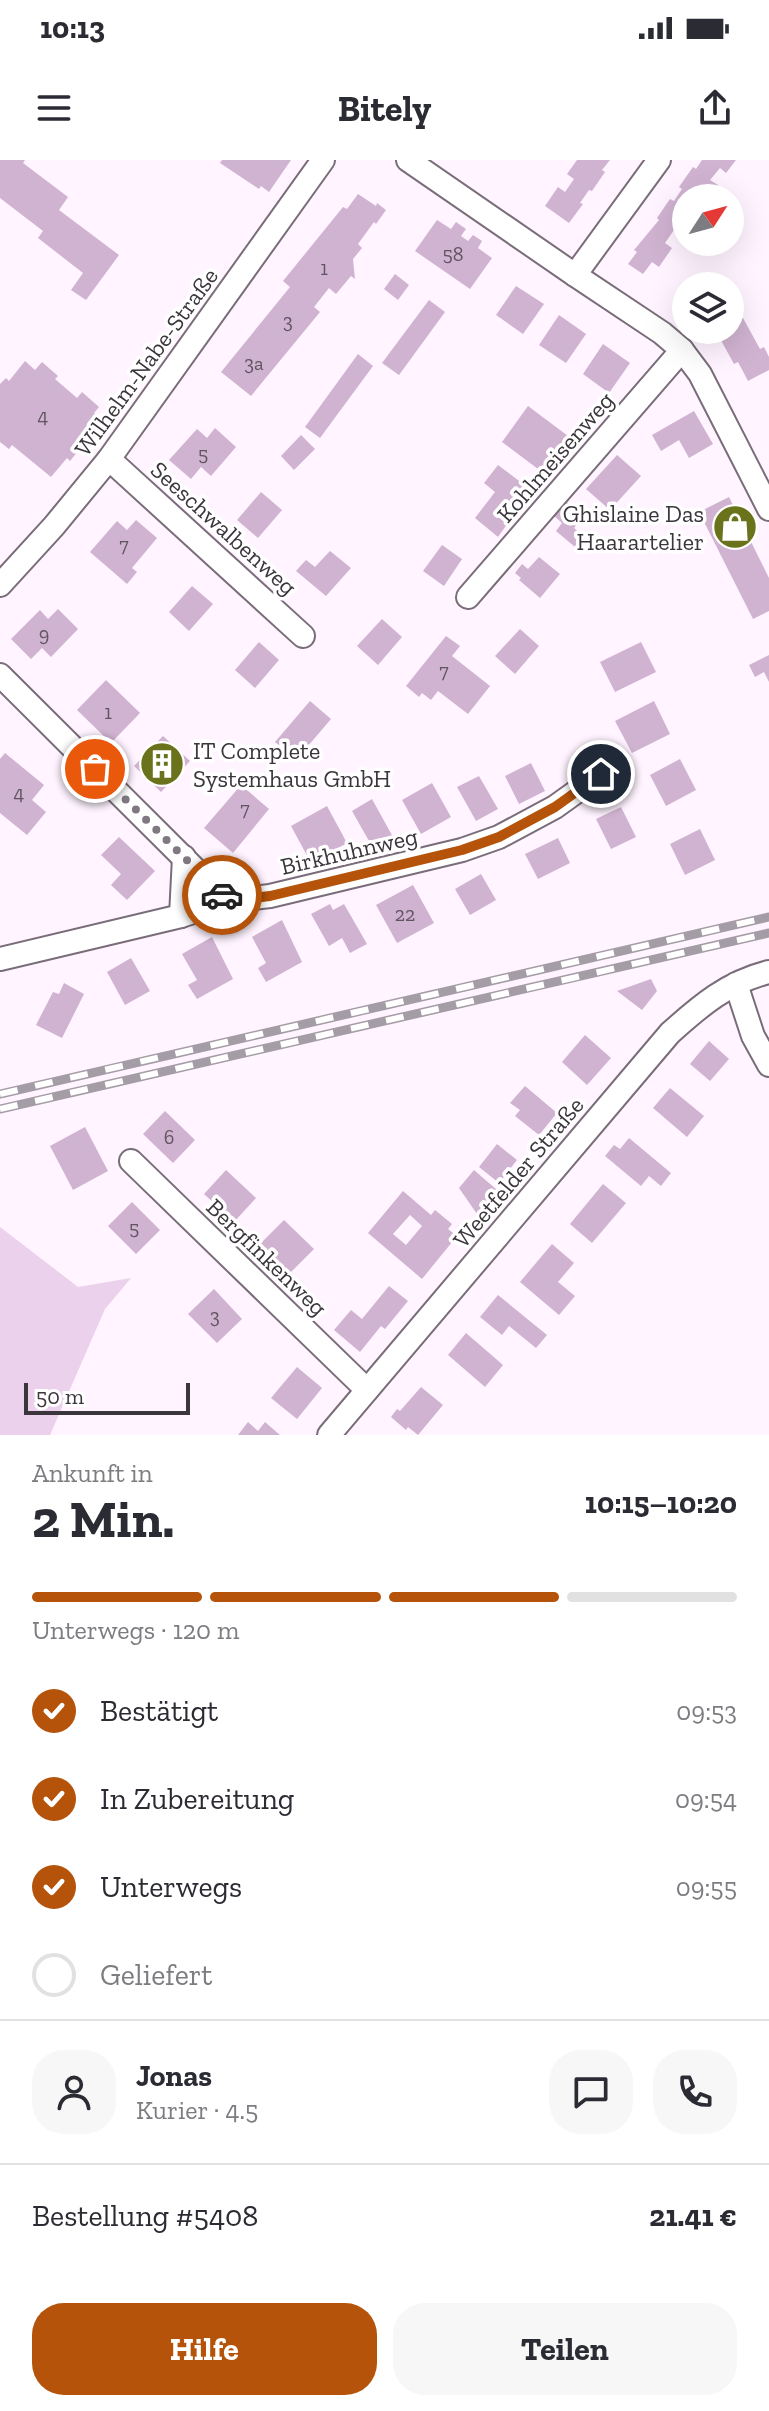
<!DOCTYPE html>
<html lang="de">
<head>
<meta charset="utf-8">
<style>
	body { margin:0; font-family:"Zilla Slab",serif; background:#f7f7f7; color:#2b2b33; height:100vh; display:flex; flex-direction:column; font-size:30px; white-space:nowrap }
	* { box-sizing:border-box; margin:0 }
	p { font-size:26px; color:#7c7c81 }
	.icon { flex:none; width:44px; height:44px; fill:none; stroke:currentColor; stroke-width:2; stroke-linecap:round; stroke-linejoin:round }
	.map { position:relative; height:1275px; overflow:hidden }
	.panel { display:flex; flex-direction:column; background:#fff; flex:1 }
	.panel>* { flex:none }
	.needle { width:52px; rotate:54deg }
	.buttons { position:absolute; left:672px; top:24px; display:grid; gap:16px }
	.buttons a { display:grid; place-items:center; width:72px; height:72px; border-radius:50%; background:#fff; box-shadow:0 8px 32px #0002; font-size:40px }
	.scale { position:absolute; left:24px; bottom:20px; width:166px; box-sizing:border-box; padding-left:8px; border:4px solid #3b363b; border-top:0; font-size:22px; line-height:28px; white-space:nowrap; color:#3b363b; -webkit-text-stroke:6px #fff; paint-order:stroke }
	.pin { position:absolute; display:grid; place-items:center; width:68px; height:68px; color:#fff; margin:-34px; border:4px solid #fff; border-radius:50%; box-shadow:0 2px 8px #0007 }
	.courier { position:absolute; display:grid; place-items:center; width:80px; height:80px; margin:-40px; border:6px solid #b45309; border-radius:50%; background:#fff; color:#222; box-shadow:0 2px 10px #0007 }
	.headline em { font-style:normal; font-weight:700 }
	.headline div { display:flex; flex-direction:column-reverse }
	.headline { display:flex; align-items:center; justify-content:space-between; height:136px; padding:0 32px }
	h1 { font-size:52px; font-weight:700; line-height:60px }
	.bar { display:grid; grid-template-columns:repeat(4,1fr); gap:12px 8px; align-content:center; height:96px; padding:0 32px }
	.bar i { height:10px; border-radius:6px; background:#e1e1e2 }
	.bar .active { background:#b45309 }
	.bar p { grid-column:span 4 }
	.line { display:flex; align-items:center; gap:20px; padding:0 32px; border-top:2px solid #e1e1e2 }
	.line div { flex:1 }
	.round { display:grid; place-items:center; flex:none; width:84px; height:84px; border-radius:32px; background:#f7f7f7 }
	ol { padding:0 32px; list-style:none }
	li { display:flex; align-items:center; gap:24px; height:88px }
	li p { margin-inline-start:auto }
	li .icon { padding:8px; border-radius:50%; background:#b45309; color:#fff; stroke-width:4 }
	li:last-child { color:#7c7c81 }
	li i { width:44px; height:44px; border:4px solid #e1e1e2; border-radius:50% }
	.primary-button { display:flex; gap:16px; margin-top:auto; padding:16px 32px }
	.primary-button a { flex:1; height:92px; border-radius:32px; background:#b45309; color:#fff; font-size:32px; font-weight:700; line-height:92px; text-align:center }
	.primary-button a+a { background:#f7f7f7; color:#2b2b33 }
	.status { display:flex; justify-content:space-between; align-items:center; height:56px; padding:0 40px; background:#fff; direction:ltr }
	.status svg { height:22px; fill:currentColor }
	header { display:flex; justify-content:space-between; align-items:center; height:104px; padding:0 32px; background:#fff; font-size:36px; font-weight:700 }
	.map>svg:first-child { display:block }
	.green { fill:#ebd1eb }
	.building { fill:#d0b3d1; fill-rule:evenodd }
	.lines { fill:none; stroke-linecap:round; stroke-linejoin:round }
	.minor-casing { stroke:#796d79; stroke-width:26 }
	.minor { stroke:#fff; stroke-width:22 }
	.rail-casing { stroke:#a59da5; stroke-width:9 }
	.rail { stroke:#fff; stroke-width:6; stroke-dasharray:18; stroke-linecap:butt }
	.done { stroke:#807880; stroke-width:8; stroke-dasharray:0 14.4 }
	.route { stroke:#b45309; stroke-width:10 }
	.labels { text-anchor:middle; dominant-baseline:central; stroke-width:7; stroke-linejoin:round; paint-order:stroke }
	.number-label { font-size:20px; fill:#605560 }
	.street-label { font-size:24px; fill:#3b363b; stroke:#fff }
	.poi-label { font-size:24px; fill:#3b363b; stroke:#fff; text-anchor:end }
</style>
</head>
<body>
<div class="status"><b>10:13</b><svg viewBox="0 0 49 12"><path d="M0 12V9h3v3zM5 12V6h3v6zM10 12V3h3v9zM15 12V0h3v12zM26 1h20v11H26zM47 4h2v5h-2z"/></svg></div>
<header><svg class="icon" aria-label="menu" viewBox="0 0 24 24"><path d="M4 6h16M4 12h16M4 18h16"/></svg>Bitely<svg class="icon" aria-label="share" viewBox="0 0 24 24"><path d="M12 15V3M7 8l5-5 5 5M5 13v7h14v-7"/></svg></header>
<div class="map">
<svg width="769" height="1275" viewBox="0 0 769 1275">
	<rect width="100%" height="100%" fill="#fff4ff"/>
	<path class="green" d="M 0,1067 L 78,1127 L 131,1118 L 105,1149 L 50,1275 L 0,1275 Z"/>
	<g class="building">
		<path d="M 0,0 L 25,0 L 23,3 L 68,37 L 59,50 L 119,95 L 86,140 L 71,130 L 83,113 L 38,78 L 43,71 L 0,38 Z"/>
		<path d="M 222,0 L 291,0 L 269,32 L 261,26 L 259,29 L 220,3 Z"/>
		<path d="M 577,0 L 610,0 L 602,10 L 605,12 L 592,31 L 589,30 L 580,43 L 583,44 L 569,63 L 545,46 L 558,27 L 565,32 L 574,19 L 567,14 Z"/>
		<path d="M 702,0 L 736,0 L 726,13 L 720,8 L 710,20 L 718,25 L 709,38 L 686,38 L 686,69 L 681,76 L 674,70 L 665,83 L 672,88 L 659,107 L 652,102 L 643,114 L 628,104 L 637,92 L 634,90 L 659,60 L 657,58 L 670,39 L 674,41 L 682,29 L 679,27 L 693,7 L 696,9 Z"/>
		<path d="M 358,34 L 376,46 L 377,43 L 386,50 L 376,64 L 374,62 L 358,84 L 362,88 L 353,99 L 355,119 L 351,116 L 336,134 L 329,128 L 314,147 L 320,152 L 251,236 L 221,212 L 290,127 L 283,121 L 343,47 L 347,49 Z"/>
		<path d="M 437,60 L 451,69 L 456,62 L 466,69 L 461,76 L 468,81 L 473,75 L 482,81 L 478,88 L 492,98 L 470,129 L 415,91 Z"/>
		<path d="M 395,114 L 409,125 L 398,140 L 384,129 Z"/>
		<path d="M 516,126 L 544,144 L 523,174 L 496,155 Z"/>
		<path d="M 429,140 L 445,152 L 399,215 L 382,203 Z"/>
		<path d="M 559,155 L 586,174 L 566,203 L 539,185 Z"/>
		<path d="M 743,158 L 760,189 L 764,187 L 769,197 L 769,210 L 748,221 L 738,202 L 734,204 L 717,173 L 730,170 L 730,165 Z"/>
		<path d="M 603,184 L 630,203 L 609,233 L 583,214 Z"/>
		<path d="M 358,194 L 373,206 L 320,278 L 305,267 Z"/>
		<path d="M 25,201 L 35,210 L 42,202 L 58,216 L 55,219 L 77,238 L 82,232 L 99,247 L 94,253 L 101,258 L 85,278 L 87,280 L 70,301 L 67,298 L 51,317 L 12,285 L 9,289 L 0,282 L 0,224 L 6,218 L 9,221 Z"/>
		<path d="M 528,246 L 572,279 L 546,315 L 502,282 Z"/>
		<path d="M 694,251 L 713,284 L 689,298 L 679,280 L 661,291 L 652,275 Z"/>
		<path d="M 215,268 L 236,287 L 211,316 L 201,307 L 191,319 L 169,300 L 197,269 L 207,278 Z"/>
		<path d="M 301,275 L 315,289 L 294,310 L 281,296 Z"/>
		<path d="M 617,295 L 641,316 L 610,350 L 586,329 Z"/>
		<path d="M 498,305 L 531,330 L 498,377 L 475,358 L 495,332 L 484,323 Z"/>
		<path d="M 261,332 L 282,350 L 258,378 L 237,360 Z"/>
		<path d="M 729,337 L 769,418 L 769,451 L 753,459 L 699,352 Z"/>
		<path d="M 564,340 L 584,356 L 574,368 L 584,376 L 575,387 L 556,371 L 562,363 L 552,354 Z"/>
		<path d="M 136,360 L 157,378 L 132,408 L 137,412 L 127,424 L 90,392 L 117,361 L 127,370 Z"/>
		<path d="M 442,385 L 462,399 L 444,426 L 423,411 Z"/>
		<path d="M 330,391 L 351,408 L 326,436 L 296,411 L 306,400 L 315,407 Z"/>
		<path d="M 539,397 L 560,414 L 540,438 L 519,420 L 521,418 L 515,413 L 522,404 L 528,409 Z"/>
		<path d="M 192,426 L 213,444 L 189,471 L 169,452 Z"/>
		<path d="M 58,449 L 78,469 L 51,497 L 42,488 L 31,499 L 11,479 L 40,450 L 48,459 Z"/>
		<path d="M 382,459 L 402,477 L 378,505 L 357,486 Z"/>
		<path d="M 520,469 L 539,486 L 515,514 L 495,496 Z"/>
		<path d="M 446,476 L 460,486 L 452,496 L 490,526 L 468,554 L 438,531 L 431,540 L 422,533 L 419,537 L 406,526 Z"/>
		<path d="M 259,482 L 279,500 L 255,528 L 235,510 Z"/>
		<path d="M 641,482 L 656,512 L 615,532 L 600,502 Z"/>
		<path d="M 769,495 L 769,522 L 764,512 L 755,517 L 749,505 Z"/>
		<path d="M 106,520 L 140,553 L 111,583 L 77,550 Z"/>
		<path d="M 310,541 L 331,559 L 296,600 L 275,582 Z"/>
		<path d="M 654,541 L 670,574 L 632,593 L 615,561 Z"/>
		<path d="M 163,576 L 190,601 L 161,632 L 134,606 Z"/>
		<path d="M 5,593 L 44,625 L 32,640 L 46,652 L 27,675 L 0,653 L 0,599 Z"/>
		<path d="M 680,599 L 696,630 L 666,646 L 650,615 Z"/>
		<path d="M 531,603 L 545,631 L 519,644 L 505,616 Z"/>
		<path d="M 479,616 L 498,649 L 476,661 L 457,627 Z"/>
		<path d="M 432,623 L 451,657 L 421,674 L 402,640 Z"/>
		<path d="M 241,625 L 269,649 L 233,693 L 204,668 Z"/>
		<path d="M 372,639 L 393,677 L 373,688 L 352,651 Z"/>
		<path d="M 327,646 L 347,683 L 311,703 L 291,666 Z"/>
		<path d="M 621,647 L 636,677 L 611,689 L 596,659 Z"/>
		<path d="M 700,669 L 715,700 L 685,715 L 670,684 Z"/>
		<path d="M 119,677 L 155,711 L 127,740 L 111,725 L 121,714 L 101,695 Z"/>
		<path d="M 558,678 L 570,703 L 538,719 L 525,694 Z"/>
		<path d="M 481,714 L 496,740 L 470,755 L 455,729 Z"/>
		<path d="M 413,725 L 434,763 L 397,783 L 376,745 Z"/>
		<path d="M 330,744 L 333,750 L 344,744 L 367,784 L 350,793 L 342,778 L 329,786 L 311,754 Z"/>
		<path d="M 282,760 L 302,802 L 266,822 L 258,808 L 266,803 L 252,777 Z"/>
		<path d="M 212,777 L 233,819 L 197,839 L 188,825 L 197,820 L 182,794 Z"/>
		<path d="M 131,798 L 150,831 L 125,845 L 107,812 Z"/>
		<path d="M 651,819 L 657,831 L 642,850 L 617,831 Z"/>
		<path d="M 64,823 L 84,834 L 62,878 L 36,865 L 53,832 L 59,834 Z"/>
		<path d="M 585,875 L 611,898 L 587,925 L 562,902 Z"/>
		<path d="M 709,881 L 729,899 L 710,921 L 690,904 Z"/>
		<path d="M 525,926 L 557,953 L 539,975 L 515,956 L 520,950 L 510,943 Z"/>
		<path d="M 670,928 L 704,956 L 687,977 L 653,948 Z"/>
		<path d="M 165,951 L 195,980 L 173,1003 L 143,974 Z"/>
		<path d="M 85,967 L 108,1011 L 73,1030 L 50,986 Z"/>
		<path d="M 629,978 L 671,1013 L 661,1026 L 649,1016 L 641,1026 L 605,996 L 614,985 L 620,989 Z"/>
		<path d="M 497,984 L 517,1000 L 499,1023 L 479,1007 Z"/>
		<path d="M 226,1010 L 256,1038 L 234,1062 L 204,1034 Z"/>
		<path d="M 474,1010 L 497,1030 L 477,1054 L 459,1028 Z"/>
		<path d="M 603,1024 L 626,1043 L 592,1083 L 570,1064 Z"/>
		<path d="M 403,1031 L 431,1055 L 435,1050 L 452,1064 L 448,1069 L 457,1076 L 422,1119 L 368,1073 ZM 410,1055 L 422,1066 L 406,1085 L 393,1074 Z"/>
		<path d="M 132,1042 L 160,1070 L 136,1094 L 108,1066 Z"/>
		<path d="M 284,1060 L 314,1089 L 287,1116 L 257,1087 Z"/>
		<path d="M 552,1084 L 574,1103 L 558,1122 L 575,1136 L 559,1155 L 520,1122 Z"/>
		<path d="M 389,1126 L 408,1141 L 385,1169 L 381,1166 L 360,1192 L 334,1170 L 351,1150 L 362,1159 Z"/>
		<path d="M 214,1129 L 242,1159 L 217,1183 L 188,1154 Z"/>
		<path d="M 498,1135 L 547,1175 L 536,1188 L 509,1166 L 502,1175 L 480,1157 Z"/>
		<path d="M 466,1173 L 503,1205 L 485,1227 L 448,1195 Z"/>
		<path d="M 297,1207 L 322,1228 L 297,1259 L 271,1238 Z"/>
		<path d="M 421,1227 L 443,1245 L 418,1275 L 408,1267 L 406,1270 L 391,1257 L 397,1249 L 400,1251 Z"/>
		<path d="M 248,1262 L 258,1271 L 265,1262 L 280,1275 L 238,1275 Z"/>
	</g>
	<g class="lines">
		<g class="minor-casing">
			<g id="minor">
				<path d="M 408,0 L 575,115 L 662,173 L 682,190 L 700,214 L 769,349"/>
				<path d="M 575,115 L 659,0"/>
				<path d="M 109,299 L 303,476"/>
				<path d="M 0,425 L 54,366 L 109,299 L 323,0"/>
				<path d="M 468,437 L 682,190"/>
				<path d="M 0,515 L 227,741"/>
				<path d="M 181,756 L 184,697"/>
				<path d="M 0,799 L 181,756 L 227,741 L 270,736 L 462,690 L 499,677 L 555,647 L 601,614"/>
				<path d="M 736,824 L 753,876 L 769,905"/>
				<path d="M 131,1001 L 367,1230"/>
				<path d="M 329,1275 L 670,873 C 700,846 728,822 769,812"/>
			</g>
		</g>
		<use href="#minor" class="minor"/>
		<g class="rail-casing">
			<g id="rail">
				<path d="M 0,934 L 769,757"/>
				<path d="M 0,949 L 769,773"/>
			</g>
		</g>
		<use href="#rail" class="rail"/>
	</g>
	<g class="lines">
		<path class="done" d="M 95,609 L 222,735"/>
		<path class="route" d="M 222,735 L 227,741 L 270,736 L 462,690 L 499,677 L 555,647 L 601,614"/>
	</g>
	<defs>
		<g id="shop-disc" transform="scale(2.3)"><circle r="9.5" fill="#6a731c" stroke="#fff"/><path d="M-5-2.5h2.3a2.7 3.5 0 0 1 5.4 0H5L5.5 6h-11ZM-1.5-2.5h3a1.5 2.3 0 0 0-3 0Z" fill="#fff"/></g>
		<g id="building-disc" transform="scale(2.3)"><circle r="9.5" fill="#6a731c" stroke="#fff"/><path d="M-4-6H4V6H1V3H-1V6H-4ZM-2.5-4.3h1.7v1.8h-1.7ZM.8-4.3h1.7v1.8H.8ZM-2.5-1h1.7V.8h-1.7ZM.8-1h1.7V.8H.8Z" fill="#fff"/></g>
	</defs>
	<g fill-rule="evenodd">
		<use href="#shop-disc" x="735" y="367"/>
		<use href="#building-disc" x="162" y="604"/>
	</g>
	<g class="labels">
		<g class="number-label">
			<text x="453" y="94">58</text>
			<text x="324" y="108">1</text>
			<text x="288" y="161">3</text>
			<text x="254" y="203">3a</text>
			<text x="43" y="256">4</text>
			<text x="203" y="294">5</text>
			<text x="124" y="385">7</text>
			<text x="44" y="474">9</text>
			<text x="444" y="511">7</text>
			<text x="108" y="552">1</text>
			<text x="19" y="633">4</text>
			<text x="245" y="649">7</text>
			<text x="405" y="754">22</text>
			<text x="169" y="977">6</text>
			<text x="134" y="1068">5</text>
			<text x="215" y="1156">3</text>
		</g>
		<g class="street-label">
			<text transform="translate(146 202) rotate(-54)">Wilhelm-Nabe-Straße</text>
			<text transform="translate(555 297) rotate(-49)">Kohlmeisenweg</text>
			<text transform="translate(224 368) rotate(42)">Seeschwalbenweg</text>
			<text transform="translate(349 691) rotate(-13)">Birkhuhnweg</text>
			<text transform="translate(518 1012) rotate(-50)">Weetfelder Straße</text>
			<text transform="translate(267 1097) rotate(44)">Bergfinkenweg</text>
		</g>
		<g class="poi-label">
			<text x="704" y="353">Ghislaine Das<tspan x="704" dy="28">Haarartelier</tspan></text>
			<text x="193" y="590" text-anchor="start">IT Complete<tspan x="193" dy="28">Systemhaus GmbH</tspan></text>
		</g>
	</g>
</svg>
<div class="buttons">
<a><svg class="needle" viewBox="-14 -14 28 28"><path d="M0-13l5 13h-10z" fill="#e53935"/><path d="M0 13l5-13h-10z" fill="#7c7c81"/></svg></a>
<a><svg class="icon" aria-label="layers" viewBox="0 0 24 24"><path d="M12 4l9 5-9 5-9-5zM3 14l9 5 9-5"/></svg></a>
</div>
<div class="scale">50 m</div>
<div class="pin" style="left:95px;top:609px;background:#ea580c"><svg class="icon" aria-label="bag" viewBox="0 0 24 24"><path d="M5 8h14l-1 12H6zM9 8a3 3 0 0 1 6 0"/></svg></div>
<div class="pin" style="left:601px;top:614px;background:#1f2937"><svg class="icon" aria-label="home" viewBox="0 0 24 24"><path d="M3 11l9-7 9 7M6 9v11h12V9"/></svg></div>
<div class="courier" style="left:222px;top:735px"><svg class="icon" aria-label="car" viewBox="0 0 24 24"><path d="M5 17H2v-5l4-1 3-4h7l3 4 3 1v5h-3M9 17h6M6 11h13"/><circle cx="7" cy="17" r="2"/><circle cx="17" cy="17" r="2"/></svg></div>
</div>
<section class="panel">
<div class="headline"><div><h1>2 Min.</h1><p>Ankunft in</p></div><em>10:15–10:20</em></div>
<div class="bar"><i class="active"></i><i class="active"></i><i class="active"></i><i></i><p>Unterwegs · 120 m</p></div>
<ol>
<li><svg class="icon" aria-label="check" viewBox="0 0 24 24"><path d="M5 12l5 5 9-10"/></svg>Bestätigt<p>09:53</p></li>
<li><svg class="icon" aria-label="check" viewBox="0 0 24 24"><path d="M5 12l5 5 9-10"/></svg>In Zubereitung<p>09:54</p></li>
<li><svg class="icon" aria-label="check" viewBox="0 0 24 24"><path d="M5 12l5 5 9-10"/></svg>Unterwegs<p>09:55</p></li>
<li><i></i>Geliefert</li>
</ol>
<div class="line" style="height:144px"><a class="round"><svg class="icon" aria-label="person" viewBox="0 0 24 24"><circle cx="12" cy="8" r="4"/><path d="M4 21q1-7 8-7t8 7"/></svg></a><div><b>Jonas</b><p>Kurier · 4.5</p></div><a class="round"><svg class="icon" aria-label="chat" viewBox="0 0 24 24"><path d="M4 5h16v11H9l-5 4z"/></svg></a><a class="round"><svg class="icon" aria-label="phone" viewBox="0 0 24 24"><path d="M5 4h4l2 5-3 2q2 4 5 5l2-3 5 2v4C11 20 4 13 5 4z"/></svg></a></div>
<div class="line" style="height:104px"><div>Bestellung #5408</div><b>21.41 €</b></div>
<div class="primary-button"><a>Hilfe</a><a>Teilen</a></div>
</section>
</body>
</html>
